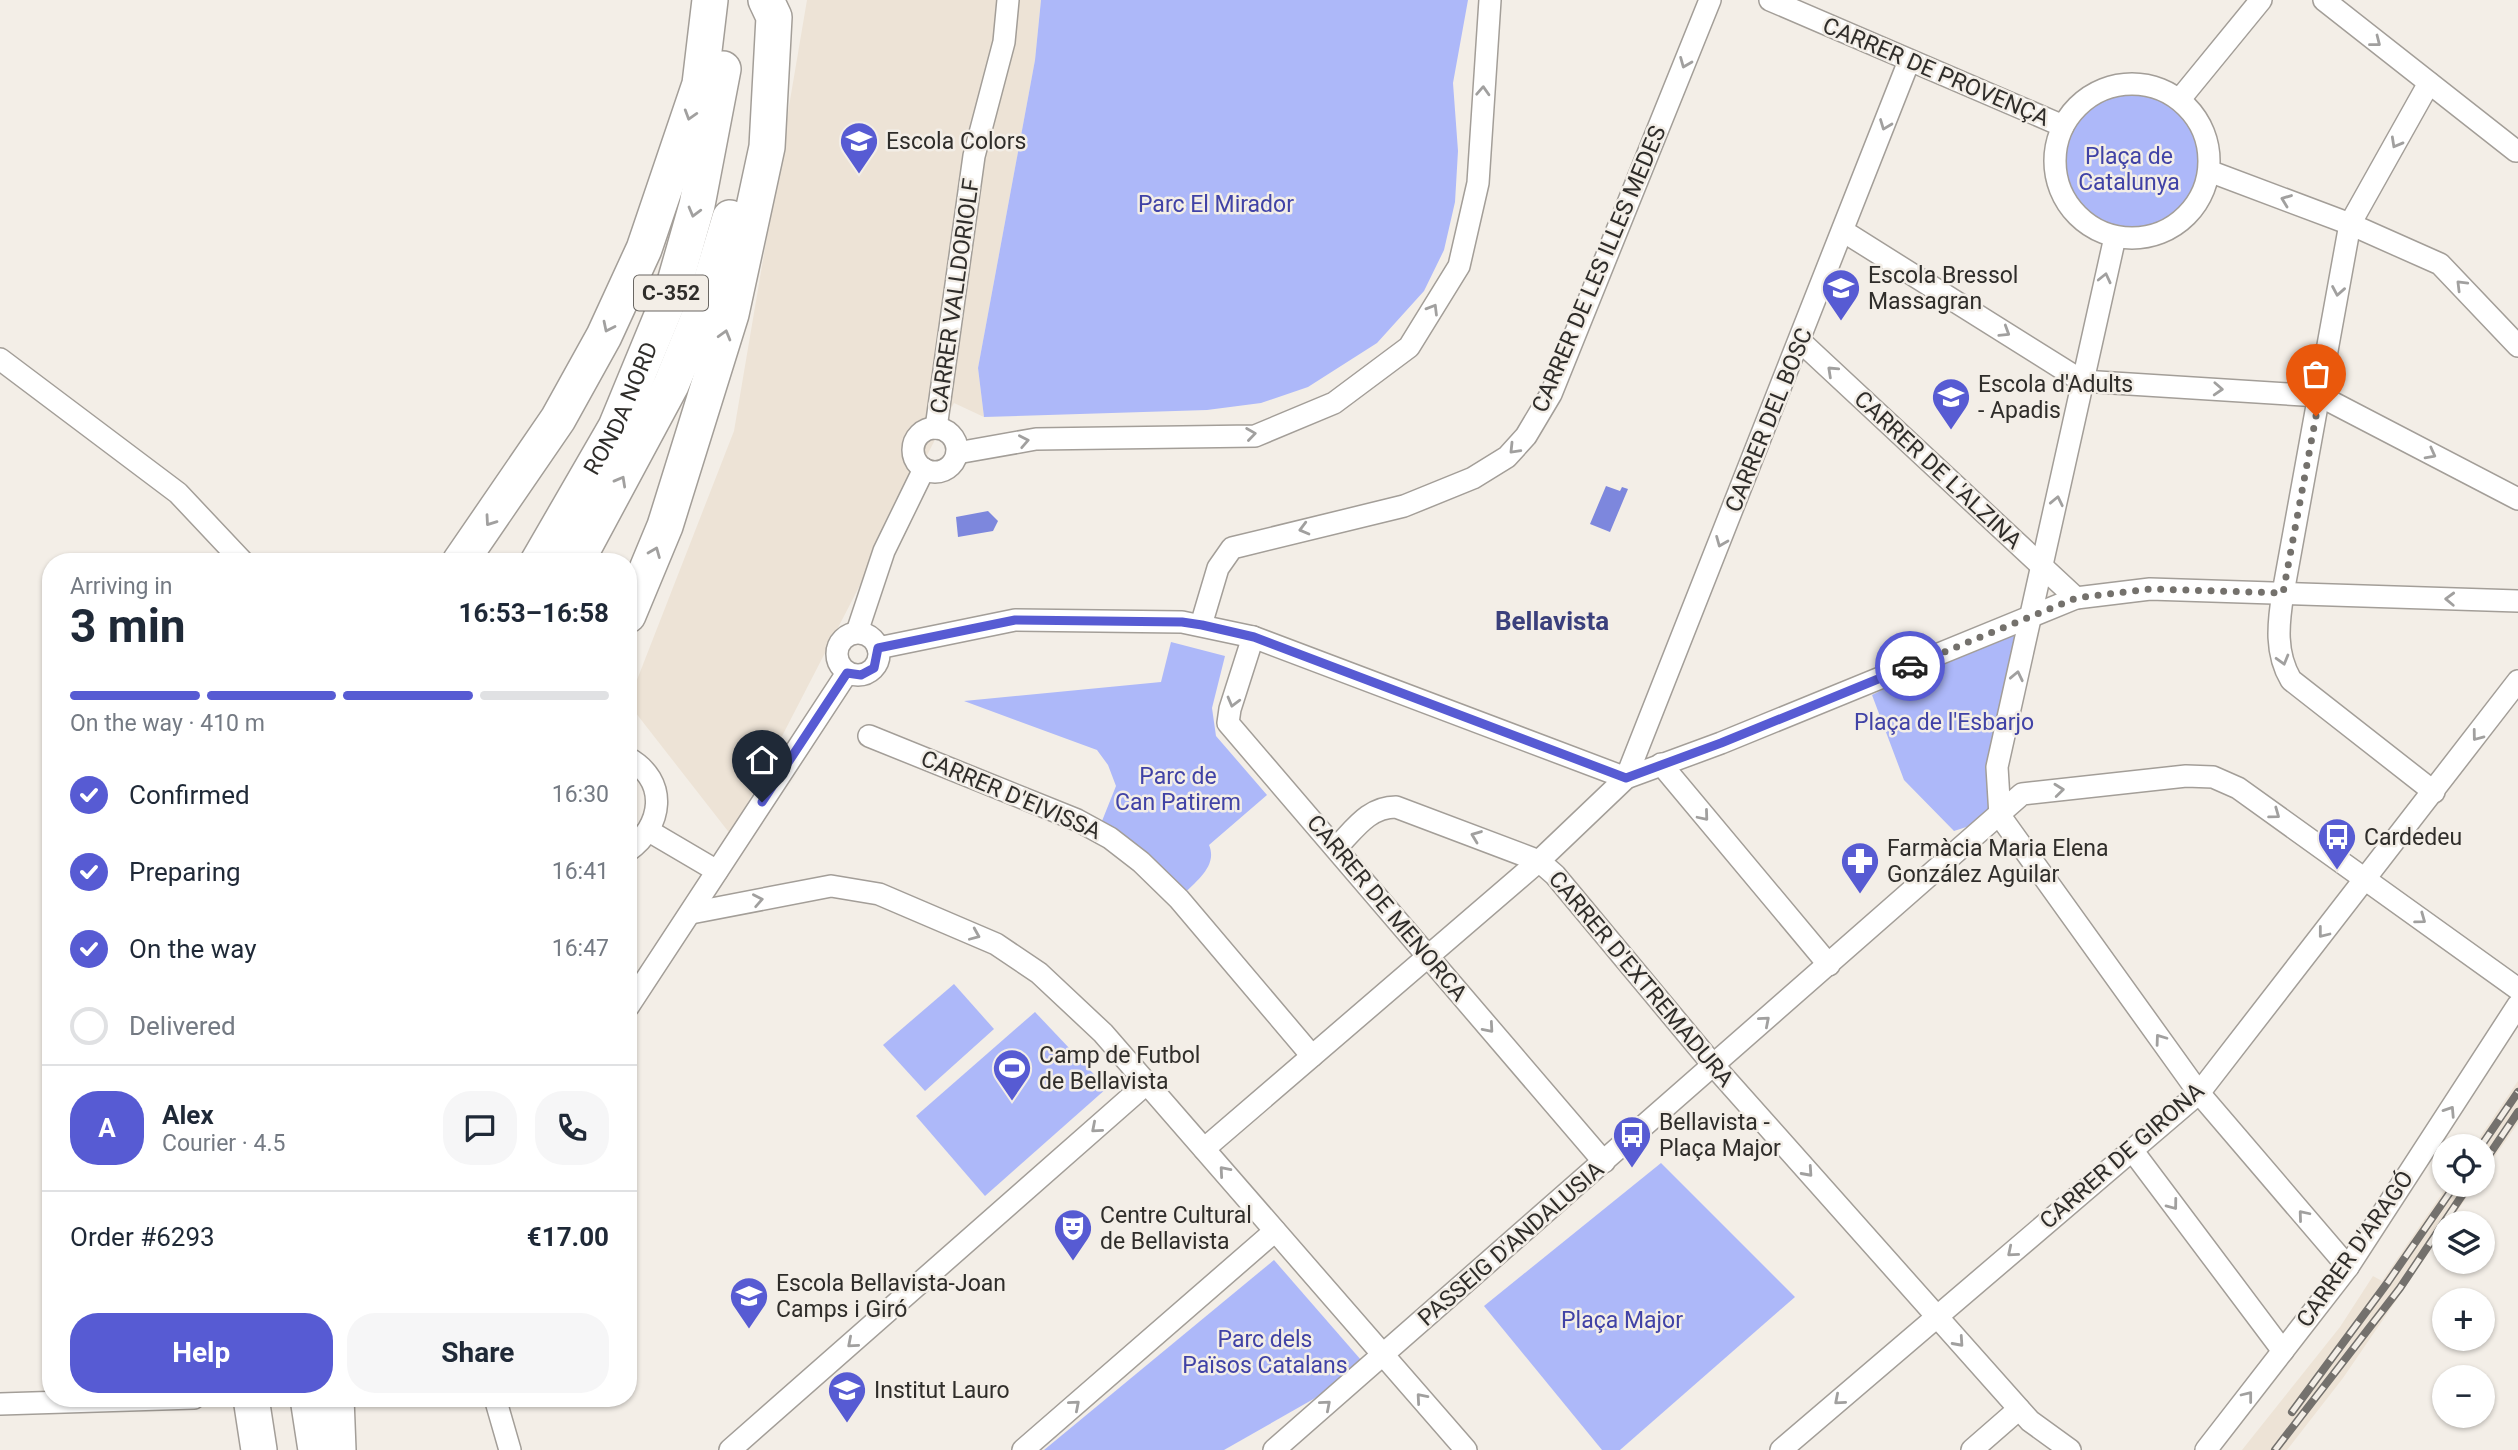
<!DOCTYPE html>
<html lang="en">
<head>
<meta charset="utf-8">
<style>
	body { margin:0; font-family:Roboto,sans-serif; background:#f6f6f7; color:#1f2937; height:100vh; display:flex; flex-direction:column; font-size:26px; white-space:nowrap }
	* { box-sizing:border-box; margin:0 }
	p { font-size:23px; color:#747a83 }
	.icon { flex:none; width:38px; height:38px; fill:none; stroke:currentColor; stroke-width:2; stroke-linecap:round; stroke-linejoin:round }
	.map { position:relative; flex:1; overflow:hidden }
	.sheet { position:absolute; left:42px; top:553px; width:595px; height:854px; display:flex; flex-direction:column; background:#fff; border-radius:28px; box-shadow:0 2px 5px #0004 }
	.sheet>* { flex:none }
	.buttons { position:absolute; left:2432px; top:1134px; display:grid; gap:14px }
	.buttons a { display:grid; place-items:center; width:63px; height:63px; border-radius:50%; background:#fff; box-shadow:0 2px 5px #0004; font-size:35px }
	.pin { position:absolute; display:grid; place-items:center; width:60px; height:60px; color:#fff; margin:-72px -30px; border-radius:50% 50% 50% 0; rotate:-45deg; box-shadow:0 0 7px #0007 }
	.pin .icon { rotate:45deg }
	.courier { position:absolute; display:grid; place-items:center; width:70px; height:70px; margin:-35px; border:5px solid #575bd3; border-radius:50%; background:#fff; color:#222; box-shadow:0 2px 9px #0007 }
	.head em { font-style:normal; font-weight:700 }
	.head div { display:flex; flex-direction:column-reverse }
	.head { display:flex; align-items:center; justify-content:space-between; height:119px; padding:0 28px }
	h1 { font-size:46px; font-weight:700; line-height:52px }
	.bar { display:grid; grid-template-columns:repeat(4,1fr); gap:10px 7px; align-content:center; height:84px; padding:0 28px }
	.bar i { height:9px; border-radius:5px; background:#e0e1e3 }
	.bar .current { background:#575bd3 }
	.bar p { grid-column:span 4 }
	.line { display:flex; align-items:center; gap:18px; padding:0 28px; border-top:2px solid #e0e1e3 }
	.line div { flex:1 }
	.round { display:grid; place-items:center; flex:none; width:74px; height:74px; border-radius:28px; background:#f6f6f7 }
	ol { padding:0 28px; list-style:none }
	li { display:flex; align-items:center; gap:21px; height:77px }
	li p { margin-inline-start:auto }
	li .icon { padding:7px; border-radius:50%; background:#575bd3; color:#fff; stroke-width:4 }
	li:last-child { color:#747a83 }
	li i { width:38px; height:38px; border:4px solid #e0e1e3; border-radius:50% }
	.action { display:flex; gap:14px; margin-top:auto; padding:14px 28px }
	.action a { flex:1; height:80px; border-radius:28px; background:#575bd3; color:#fff; font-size:28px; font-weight:700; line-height:80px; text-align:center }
	.action a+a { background:#f6f6f7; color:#1f2937 }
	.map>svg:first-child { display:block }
	.built { fill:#ede3d6 }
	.green { fill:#adb8f9 }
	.water { fill:#7d87dd }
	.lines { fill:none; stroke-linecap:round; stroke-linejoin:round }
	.minor-casing { stroke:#a39e98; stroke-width:24 }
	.trunk-casing { stroke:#a39e98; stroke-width:38 }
	.minor { stroke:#fff; stroke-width:21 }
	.trunk { stroke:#fff; stroke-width:35 }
	.rail-casing { stroke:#74716d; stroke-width:8 }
	.rail { stroke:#f3eee7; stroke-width:5; stroke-dasharray:16; stroke-linecap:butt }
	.oneway { stroke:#a1a09f }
	.done { stroke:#74716c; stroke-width:7; stroke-dasharray:0 12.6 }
	.route { stroke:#575bd3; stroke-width:9 }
	.labels { text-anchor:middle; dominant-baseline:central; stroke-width:5; stroke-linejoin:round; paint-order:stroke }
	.shield { fill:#f3eee7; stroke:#6a6763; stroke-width:2 }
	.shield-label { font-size:21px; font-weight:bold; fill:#2f2d2a }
	.street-label { font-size:23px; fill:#2f2d2a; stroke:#f3eee7 }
	.poi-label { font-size:23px; fill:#2f2d2a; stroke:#f3eee7; text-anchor:start }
	.park-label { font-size:23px; fill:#4042a6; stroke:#f3eee7 }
	.quarter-label { font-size:26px; font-weight:bold; fill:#3b407c; stroke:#f3eee7 }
</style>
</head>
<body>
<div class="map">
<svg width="2518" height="1450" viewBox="0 0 2518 1450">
	<rect width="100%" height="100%" fill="#f3eee7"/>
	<g class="built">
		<path d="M 807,0 L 1041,0 L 1035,60 L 978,368 L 984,417 L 954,403 L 731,835 L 628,703 L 734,431 Z"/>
		<path d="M 2518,1081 L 2518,1123 L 2483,1173 L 2483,1146 L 2474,1146 Z"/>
		<path d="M 2448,1185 L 2475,1185 L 2449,1223 L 2445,1223 L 2445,1229 L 2343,1378 L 2287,1450 L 2242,1450 L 2340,1327 L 2373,1276 L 2382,1281 Z"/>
	</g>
	<g class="green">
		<path d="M 1041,0 L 1468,0 L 1453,83 L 1458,151 L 1455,202 L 1444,250 L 1424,291 L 1377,343 L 1308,387 L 1261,403 L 1207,410 L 984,417 L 978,368 L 1035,60 Z"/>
		<circle cx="2130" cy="168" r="74"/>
		<path d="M 2018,622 L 1995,762 L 2000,816 L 1954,831 L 1904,780 L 1872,695 Z"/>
		<path d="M 1171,642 L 1225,656 L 1212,708 L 1216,736 L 1267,795 L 1209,845 C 1218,866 1196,881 1183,895 L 1102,821 L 1116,786 L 1108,765 L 1097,750 L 964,701 L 1161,682 Z"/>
		<path d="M 954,984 L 994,1029 L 925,1091 L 883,1045 Z"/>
		<path d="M 1035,1012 L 1107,1088 L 985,1196 L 916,1116 Z"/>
		<path d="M 1661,1163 L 1795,1297 L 1620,1450 L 1602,1450 L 1484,1306 Z"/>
		<path d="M 1274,1260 L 1368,1368 L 1224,1450 L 1044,1450 Z"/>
	</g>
	<g class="water">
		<path d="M 1606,486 L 1620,491 L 1622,487 L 1628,489 L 1610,532 L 1590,524 Z"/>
		<path d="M 988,511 L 998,521 L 993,531 L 958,537 L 956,517 Z"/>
	</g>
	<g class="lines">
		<g class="minor-casing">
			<g id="minor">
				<path d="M 1770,0 L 2063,126"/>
				<path d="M 2324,0 L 2516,151"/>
				<path d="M 2429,83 L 2350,224 L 2283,593 C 2278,624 2275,653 2291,680 L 2434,792"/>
				<circle cx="2132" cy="161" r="77"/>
				<path d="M 2180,99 L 2261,0"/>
				<path d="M 2209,171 L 2350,224 L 2440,264 L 2518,346"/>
				<path d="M 1843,231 L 2082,381 L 2320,396 L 2518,499"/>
				<path d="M 1800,341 L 2076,598"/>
				<path d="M 0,359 L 178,493 L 243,562"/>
				<path d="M 936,428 L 974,156 L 1004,42 L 1008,0"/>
				<circle cx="935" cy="450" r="22"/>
				<path d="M 957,453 L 1036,439 L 1255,436 L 1334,403 L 1409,347 L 1459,266 L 1478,183 L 1490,0"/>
				<path d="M 1201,625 L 1218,568 L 1232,548 L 1404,506 L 1473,478 L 1507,457 L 1526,436 L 1551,394 L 1710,0"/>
				<path d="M 857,632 L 884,551 L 924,469"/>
				<circle cx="858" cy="654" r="21"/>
				<path d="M 1253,637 L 1230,709 L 1228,723 L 1604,1162"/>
				<path d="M 878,648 L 1015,620 L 1182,622 L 1253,637 L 1626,778"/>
				<path d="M 869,736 L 1077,820 L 1110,838 L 1141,862 L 1179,899 L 1312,1056"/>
				<path d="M 628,758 C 669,781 663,826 628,851"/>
				<path d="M 1661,764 L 1829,965"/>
				<path d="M 1626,778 L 1909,61"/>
				<path d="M 2000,816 L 1997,767 L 2115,237"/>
				<path d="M 2000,816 L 2199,1093 L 2348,1267"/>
				<path d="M 649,831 L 717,871"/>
				<path d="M 1336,848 C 1354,830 1368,807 1396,807 L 1539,861 L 1555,875 L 1714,1066 L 2030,1421 L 2070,1450"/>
				<path d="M 691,913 L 831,886 L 879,894 L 996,944 L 1039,973 L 1103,1033 L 1466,1450"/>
				<path d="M 628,1007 L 847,673"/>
				<path d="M 1204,1149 L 1539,861 L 1626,778 L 1721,743 L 2076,598 L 2150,589 L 2518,601"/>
				<path d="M 2132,1150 L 2283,1351"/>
				<path d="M 495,1398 L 510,1450"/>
				<path d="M 0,1404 L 194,1398"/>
				<path d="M 730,1450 L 1147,1083"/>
				<path d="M 1023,1450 L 1275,1231"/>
				<path d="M 1274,1450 L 2022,794 L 2186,776 L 2213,777 L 2238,788 L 2518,989"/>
				<path d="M 1781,1450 L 2199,1093 L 2518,681"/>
				<path d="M 1972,1450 L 2019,1409"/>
				<path d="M 2206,1450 L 2348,1267 L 2518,1005"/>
			</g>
		</g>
		<g class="trunk-casing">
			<g id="trunk">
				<path d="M 460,562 L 558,419 L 604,336 L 644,249 L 700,84 L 710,0"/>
				<path id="s1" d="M 538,562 L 616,427 L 673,289 L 697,205 L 723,69"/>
				<path d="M 576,562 L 671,385 L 704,305 L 730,218"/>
				<path d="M 628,615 L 665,526 L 731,314 L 767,147 L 774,17 L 766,0"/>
				<path d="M 251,1398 L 259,1450"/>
				<path d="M 308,1398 L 316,1450"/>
				<path d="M 336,1398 L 338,1450"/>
			</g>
		</g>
		<use href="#minor" class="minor"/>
		<use href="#trunk" class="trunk"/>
		<g class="rail-casing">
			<g id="rail">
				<path d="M 2481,1146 L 2518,1092"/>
				<path d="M 2483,1164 L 2518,1112"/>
				<path d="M 2292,1412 L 2388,1282 L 2455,1185"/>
				<path d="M 2275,1450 L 2400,1288 L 2469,1185"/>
			</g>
		</g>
		<use href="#rail" class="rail"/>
	</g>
	<defs><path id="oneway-chevron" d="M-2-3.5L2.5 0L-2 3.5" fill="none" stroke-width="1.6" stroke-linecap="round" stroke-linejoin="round" transform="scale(1.75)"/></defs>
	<g class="oneway">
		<use href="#oneway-chevron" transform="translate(2376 42) rotate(38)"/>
		<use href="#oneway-chevron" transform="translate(1685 63) rotate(112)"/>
		<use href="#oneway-chevron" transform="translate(1483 91) rotate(-87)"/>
		<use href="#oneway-chevron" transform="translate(690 115) rotate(107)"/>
		<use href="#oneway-chevron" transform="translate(1885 125) rotate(111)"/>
		<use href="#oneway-chevron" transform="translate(2396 143) rotate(119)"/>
		<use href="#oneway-chevron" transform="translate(2286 200) rotate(-159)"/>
		<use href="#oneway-chevron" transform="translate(694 212) rotate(105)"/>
		<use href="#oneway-chevron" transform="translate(2105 278) rotate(-77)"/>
		<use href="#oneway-chevron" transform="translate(2461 285) rotate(-135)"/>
		<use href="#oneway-chevron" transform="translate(2338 291) rotate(100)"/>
		<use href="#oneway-chevron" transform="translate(1433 309) rotate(-59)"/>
		<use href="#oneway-chevron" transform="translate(608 327) rotate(116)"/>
		<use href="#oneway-chevron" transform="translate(2005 332) rotate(32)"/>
		<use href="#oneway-chevron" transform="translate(725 335) rotate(-74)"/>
		<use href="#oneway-chevron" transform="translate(1832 371) rotate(-137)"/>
		<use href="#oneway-chevron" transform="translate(2218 389) rotate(3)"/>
		<use href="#oneway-chevron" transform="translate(1251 434) rotate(-8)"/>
		<use href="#oneway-chevron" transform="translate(1024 441) rotate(-11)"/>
		<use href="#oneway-chevron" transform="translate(1514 449) rotate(134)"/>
		<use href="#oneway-chevron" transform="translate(2431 454) rotate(28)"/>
		<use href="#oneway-chevron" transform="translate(621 481) rotate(-61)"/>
		<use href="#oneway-chevron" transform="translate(2057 501) rotate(-78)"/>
		<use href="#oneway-chevron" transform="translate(490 521) rotate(125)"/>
		<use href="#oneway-chevron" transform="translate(1304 529) rotate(165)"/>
		<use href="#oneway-chevron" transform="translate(1721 542) rotate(112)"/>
		<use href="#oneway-chevron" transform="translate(655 552) rotate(-68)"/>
		<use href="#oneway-chevron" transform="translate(2450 599) rotate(-178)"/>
		<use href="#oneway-chevron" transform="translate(2283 660) rotate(74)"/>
		<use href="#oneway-chevron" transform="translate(2017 676) rotate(-78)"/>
		<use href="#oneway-chevron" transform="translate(1233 702) rotate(105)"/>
		<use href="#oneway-chevron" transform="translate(2477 736) rotate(127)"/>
		<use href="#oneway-chevron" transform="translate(2059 790) rotate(-6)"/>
		<use href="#oneway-chevron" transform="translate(2275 814) rotate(36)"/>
		<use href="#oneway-chevron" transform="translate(1704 816) rotate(50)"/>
		<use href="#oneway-chevron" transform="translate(1476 836) rotate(-159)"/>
		<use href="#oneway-chevron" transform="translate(758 900) rotate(-11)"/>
		<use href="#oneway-chevron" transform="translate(2421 919) rotate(36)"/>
		<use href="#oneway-chevron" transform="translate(2323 933) rotate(128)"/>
		<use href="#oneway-chevron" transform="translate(975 935) rotate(23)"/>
		<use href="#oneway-chevron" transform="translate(1765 1021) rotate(-41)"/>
		<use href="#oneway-chevron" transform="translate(1489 1028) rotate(49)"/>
		<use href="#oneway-chevron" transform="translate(2160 1039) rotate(-126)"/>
		<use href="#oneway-chevron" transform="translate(2450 1111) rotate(-57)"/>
		<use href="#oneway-chevron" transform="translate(1096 1128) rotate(139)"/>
		<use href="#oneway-chevron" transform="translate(1224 1171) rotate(-131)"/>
		<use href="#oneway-chevron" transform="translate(1808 1172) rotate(48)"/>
		<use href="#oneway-chevron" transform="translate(2173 1205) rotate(53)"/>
		<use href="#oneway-chevron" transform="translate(2303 1215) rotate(-130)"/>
		<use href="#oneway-chevron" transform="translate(2012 1252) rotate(140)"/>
		<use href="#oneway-chevron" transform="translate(1959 1342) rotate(48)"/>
		<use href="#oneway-chevron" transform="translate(852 1343) rotate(139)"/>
		<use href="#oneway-chevron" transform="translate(2248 1396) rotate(-52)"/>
		<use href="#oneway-chevron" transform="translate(1421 1398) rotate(-131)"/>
		<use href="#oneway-chevron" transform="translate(1839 1400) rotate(139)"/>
		<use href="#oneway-chevron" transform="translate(1075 1405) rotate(-41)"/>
		<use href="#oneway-chevron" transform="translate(1326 1405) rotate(-41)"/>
	</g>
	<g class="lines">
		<path class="done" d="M 1910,666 L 2076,598 L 2151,589 L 2283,593 L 2316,416"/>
		<path class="route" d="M 762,802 L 847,673 L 861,675 L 874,668 L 878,648 L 1015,620 L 1182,622 L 1202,625 L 1254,637 L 1626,778 L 1721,743 L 1910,666"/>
	</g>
	<defs>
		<g id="school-pin" transform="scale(2.0125)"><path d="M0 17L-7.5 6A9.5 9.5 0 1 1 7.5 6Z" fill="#575bd3" stroke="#f3eee7"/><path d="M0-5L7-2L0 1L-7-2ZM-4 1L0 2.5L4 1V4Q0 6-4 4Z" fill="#fff"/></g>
		<g id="bus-pin" transform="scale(2.0125)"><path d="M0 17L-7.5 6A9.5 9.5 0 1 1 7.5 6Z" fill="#575bd3" stroke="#f3eee7"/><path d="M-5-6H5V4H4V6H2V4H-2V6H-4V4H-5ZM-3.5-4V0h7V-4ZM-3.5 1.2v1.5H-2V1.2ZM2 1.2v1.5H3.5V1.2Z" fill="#fff"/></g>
		<g id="pharmacy-pin" transform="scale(2.0125)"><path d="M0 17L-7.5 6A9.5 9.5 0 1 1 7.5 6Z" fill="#575bd3" stroke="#f3eee7"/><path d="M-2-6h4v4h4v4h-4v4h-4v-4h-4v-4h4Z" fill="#fff"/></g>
		<g id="stadium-pin" transform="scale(2.0125)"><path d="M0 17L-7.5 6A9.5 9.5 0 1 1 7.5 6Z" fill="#575bd3" stroke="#f3eee7"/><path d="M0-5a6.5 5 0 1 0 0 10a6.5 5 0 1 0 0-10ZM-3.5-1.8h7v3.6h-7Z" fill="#fff"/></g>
		<g id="theatre-pin" transform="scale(2.0125)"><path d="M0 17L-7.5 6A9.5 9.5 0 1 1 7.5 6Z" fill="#575bd3" stroke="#f3eee7"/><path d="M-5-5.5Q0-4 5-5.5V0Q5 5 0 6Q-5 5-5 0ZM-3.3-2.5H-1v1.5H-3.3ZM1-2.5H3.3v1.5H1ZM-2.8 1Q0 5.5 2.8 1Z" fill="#fff"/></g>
	</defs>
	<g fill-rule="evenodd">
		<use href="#school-pin" x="859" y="141"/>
		<use href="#school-pin" x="1841" y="288"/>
		<use href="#school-pin" x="1951" y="397"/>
		<use href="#bus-pin" x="2337" y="837"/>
		<use href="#pharmacy-pin" x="1860" y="861"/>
		<use href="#stadium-pin" x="1012" y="1068"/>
		<use href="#bus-pin" x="1632" y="1135"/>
		<use href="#theatre-pin" x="1073" y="1228"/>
		<use href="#school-pin" x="749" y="1296"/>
		<use href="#school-pin" x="847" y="1390"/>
	</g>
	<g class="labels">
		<rect class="shield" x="634" y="275.5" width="74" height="35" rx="5"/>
		<g class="shield-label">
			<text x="671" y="293">C-352</text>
		</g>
		<g class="street-label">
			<text transform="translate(1936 72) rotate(23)">CARRER DE PROVENÇA</text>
			<text transform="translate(1599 269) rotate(-67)">CARRER DE LES ILLES MEDES</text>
			<text transform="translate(955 296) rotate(-82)">CARRER VALLDORIOLF</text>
			<text stroke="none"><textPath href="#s1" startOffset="175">RONDA NORD</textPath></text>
			<text transform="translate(1769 420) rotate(-68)">CARRER DEL BOSC</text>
			<text transform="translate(1938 470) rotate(43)">CARRER DE L'ALZINA</text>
			<text transform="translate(1011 795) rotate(23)">CARRER D'EIVISSA</text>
			<text transform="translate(1387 908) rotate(50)">CARRER DE MENORCA</text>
			<text transform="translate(1641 979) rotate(50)">CARRER D'EXTREMADURA</text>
			<text transform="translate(2122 1156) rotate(-41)">CARRER DE GIRONA</text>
			<text transform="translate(1511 1244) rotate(-41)">PASSEIG D'ANDALUSIA</text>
			<text transform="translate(2355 1249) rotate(-55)">CARRER D'ARAGÓ</text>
		</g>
		<g class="poi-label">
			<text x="886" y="141">Escola Colors</text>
			<text x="1868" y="275">Escola Bressol<tspan x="1868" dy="26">Massagran</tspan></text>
			<text x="1978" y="384">Escola d'Adults<tspan x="1978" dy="26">- Apadis</tspan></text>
			<text x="2364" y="837">Cardedeu</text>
			<text x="1887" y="848">Farmàcia Maria Elena<tspan x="1887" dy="26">González Aguilar</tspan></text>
			<text x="1039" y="1055">Camp de Futbol<tspan x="1039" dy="26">de Bellavista</tspan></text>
			<text x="1659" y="1122">Bellavista -<tspan x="1659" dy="26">Plaça Major</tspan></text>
			<text x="1100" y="1215">Centre Cultural<tspan x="1100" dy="26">de Bellavista</tspan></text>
			<text x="776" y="1283">Escola Bellavista-Joan<tspan x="776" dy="26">Camps i Giró</tspan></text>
			<text x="874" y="1390">Institut Lauro</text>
		</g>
		<g class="park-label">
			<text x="2129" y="156">Plaça de<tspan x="2129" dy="26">Catalunya</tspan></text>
			<text x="1216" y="204">Parc El Mirador</text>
			<text x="1944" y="722">Plaça de l'Esbarjo</text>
			<text x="1178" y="776">Parc de<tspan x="1178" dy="26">Can Patirem</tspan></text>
			<text x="1622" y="1320">Plaça Major</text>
			<text x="1265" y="1339">Parc dels<tspan x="1265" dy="26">Països Catalans</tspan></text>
		</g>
		<g class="quarter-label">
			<text x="1552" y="621">Bellavista</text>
		</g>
	</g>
</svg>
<div class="buttons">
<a><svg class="icon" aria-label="locate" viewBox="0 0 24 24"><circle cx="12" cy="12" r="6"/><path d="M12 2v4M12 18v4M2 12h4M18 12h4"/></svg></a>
<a><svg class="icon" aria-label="layers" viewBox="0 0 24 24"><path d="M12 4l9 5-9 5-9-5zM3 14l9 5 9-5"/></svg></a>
<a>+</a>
<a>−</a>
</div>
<div class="pin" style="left:2316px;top:416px;background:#ea580c"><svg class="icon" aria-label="bag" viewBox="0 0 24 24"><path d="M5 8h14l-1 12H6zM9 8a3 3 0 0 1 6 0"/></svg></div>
<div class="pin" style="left:762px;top:802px;background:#1f2937"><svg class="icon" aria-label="home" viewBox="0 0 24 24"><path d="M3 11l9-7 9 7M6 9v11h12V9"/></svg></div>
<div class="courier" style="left:1910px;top:666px"><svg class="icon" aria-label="car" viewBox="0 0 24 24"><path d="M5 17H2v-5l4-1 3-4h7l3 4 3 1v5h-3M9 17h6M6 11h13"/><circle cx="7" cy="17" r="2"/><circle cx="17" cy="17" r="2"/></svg></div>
<section class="sheet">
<div class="head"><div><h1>3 min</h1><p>Arriving in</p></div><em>16:53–16:58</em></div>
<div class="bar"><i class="current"></i><i class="current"></i><i class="current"></i><i></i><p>On the way · 410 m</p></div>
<ol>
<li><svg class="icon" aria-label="check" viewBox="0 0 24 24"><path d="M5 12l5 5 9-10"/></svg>Confirmed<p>16:30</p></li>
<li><svg class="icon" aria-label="check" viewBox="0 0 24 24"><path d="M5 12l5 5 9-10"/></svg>Preparing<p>16:41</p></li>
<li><svg class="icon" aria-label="check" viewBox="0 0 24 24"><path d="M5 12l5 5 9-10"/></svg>On the way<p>16:47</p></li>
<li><i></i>Delivered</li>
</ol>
<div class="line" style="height:126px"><b class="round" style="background:#575bd3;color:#fff">A</b><div><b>Alex</b><p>Courier · 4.5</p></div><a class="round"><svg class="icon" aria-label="chat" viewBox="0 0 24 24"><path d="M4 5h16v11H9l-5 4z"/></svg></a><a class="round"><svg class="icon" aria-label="phone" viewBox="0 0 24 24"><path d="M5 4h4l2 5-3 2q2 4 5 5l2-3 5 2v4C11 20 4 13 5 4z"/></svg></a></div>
<div class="line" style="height:91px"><div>Order #6293</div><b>€17.00</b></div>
<div class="action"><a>Help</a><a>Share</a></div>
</section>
</div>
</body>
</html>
